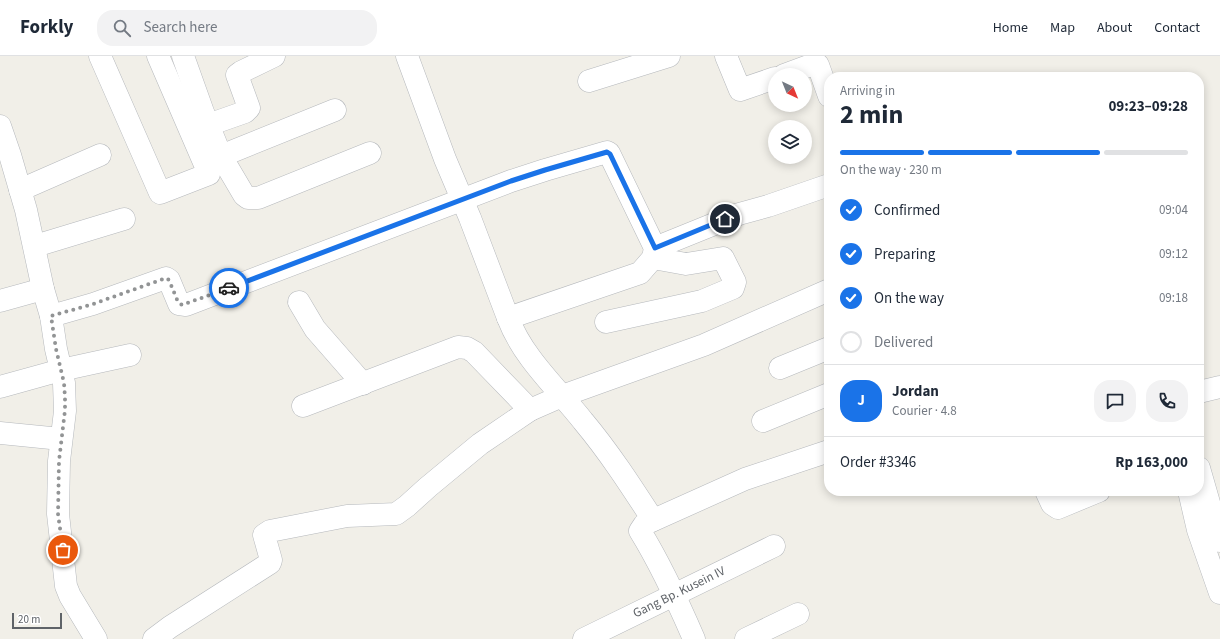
<!DOCTYPE html>
<html lang="en">
<head>
<meta charset="utf-8">
<style>
	body { margin:0; font-family:"Source Sans 3",sans-serif; background:#f2f2f3; color:#1f2937; height:100vh; display:flex; flex-direction:column; font-size:15px; white-space:nowrap }
	* { box-sizing:border-box; margin:0 }
	p { font-size:13px; color:#747a83 }
	.icon { flex:none; width:22px; height:22px; fill:none; stroke:currentColor; stroke-width:2; stroke-linecap:round; stroke-linejoin:round }
	.map { position:relative; flex:1; overflow:hidden }
	.panel { position:absolute; left:824px; top:16px; width:380px; height:424px; display:flex; flex-direction:column; background:#fff; border-radius:16px; box-shadow:0 2px 10px #0003 }
	.panel>* { flex:none }
	.needle { width:26px; rotate:137deg }
	.fabs { position:absolute; left:768px; top:12px; display:grid; gap:8px }
	.fabs a { display:grid; place-items:center; width:44px; height:44px; border-radius:50%; background:#fff; box-shadow:0 2px 10px #0003; font-size:20px }
	.scale { position:absolute; left:12px; bottom:10px; width:50px; box-sizing:border-box; padding-left:4px; border:2px solid #5f6368; border-top:0; font-size:11px; line-height:14px; white-space:nowrap; color:#5f6368; -webkit-text-stroke:3px #fff; paint-order:stroke }
	.pin { position:absolute; display:grid; place-items:center; width:34px; height:34px; color:#fff; margin:-17px; border:2px solid #fff; border-radius:50%; box-shadow:0 1px 4px #0007 }
	.courier { position:absolute; display:grid; place-items:center; width:40px; height:40px; margin:-20px; border:3px solid #1a73e8; border-radius:50%; background:#fff; color:#222; box-shadow:0 1px 5px #0007 }
	.summary em { font-style:normal; font-weight:700 }
	.summary div { display:flex; flex-direction:column-reverse }
	.summary { display:flex; align-items:center; justify-content:space-between; height:68px; padding:0 16px }
	h1 { font-size:26px; font-weight:700; line-height:30px }
	.bar { display:grid; grid-template-columns:repeat(4,1fr); gap:6px 4px; align-content:center; height:48px; padding:0 16px }
	.bar i { height:5px; border-radius:3px; background:#e0e1e3 }
	.bar .selected { background:#1a73e8 }
	.bar p { grid-column:span 4 }
	.line { display:flex; align-items:center; gap:10px; padding:0 16px; border-top:1px solid #e0e1e3 }
	.line div { flex:1 }
	.round { display:grid; place-items:center; flex:none; width:42px; height:42px; border-radius:16px; background:#f2f2f3 }
	ol { padding:0 16px; list-style:none }
	li { display:flex; align-items:center; gap:12px; height:44px }
	li p { margin-inline-start:auto }
	li .icon { padding:4px; border-radius:50%; background:#1a73e8; color:#fff; stroke-width:4 }
	li:last-child { color:#747a83 }
	li i { width:22px; height:22px; border:2px solid #e0e1e3; border-radius:50% }
	header { display:flex; align-items:center; gap:24px; box-sizing:border-box; height:56px; padding:0 20px; background:#fff; border-bottom:1px solid #e0e1e3 }
	header strong { font-size:19px }
	nav { display:flex; gap:22px; margin-inline-start:auto; font-size:14px }
	.search { width:280px; height:36px; background:#f2f2f3; display:flex; align-items:center; gap:10px; box-sizing:border-box; padding:0 14px; border-radius:16px; color:#747a83; font-size:15px }
	.map>svg:first-child { display:block }
	.lines { fill:none; stroke-linecap:round; stroke-linejoin:round }
	.minor-casing { stroke:#b5b8bc; stroke-width:23 }
	.minor { stroke:#fff; stroke-width:22 }
	.done { stroke:#929495; stroke-width:4; stroke-dasharray:0 7.2 }
	.route { stroke:#1a73e8; stroke-width:5 }
	.labels { text-anchor:middle; dominant-baseline:central; stroke-width:3; stroke-linejoin:round; paint-order:stroke }
	.street-label { font-size:13px; fill:#5f6368; stroke:#fff }
</style>
</head>
<body>
<header>
<strong>Forkly</strong>
<div class="search"><svg class="icon" aria-label="search" viewBox="0 0 24 24"><circle cx="10" cy="10" r="6"/><path d="M15 15l6 6"/></svg>Search here</div>
<nav><a>Home</a><a>Map</a><a>About</a><a>Contact</a></nav>
</header>
<div class="map">
<svg width="1220" height="583" viewBox="0 0 1220 583">
	<rect width="100%" height="100%" fill="#f1efe8"/>
	<g class="lines">
		<g class="minor-casing">
			<g id="minor">
				<path d="M 100,0 L 160,137 L 209,118 L 158,0"/>
				<path d="M 183,0 L 203,56 L 221,100 L 244,139 L 248,142 L 258,142 L 370,97"/>
				<path d="M 407,0 L 445,103 L 470,162 L 508,262"/>
				<path d="M 726,0 L 740,34 L 775,22"/>
				<path d="M 784,19 L 814,8 L 818,9 L 829,40"/>
				<path d="M 589,25 L 669,0"/>
				<path d="M 208,69 L 245,56 L 249,52 L 237,19 L 241,16 L 274,0"/>
				<path d="M 0,70 L 10,99 L 26,154 L 43,233 L 51,260 L 56,293 L 64,327 L 65,355 L 59,405 L 58,458 L 66,530 L 70,540 L 96,583"/>
				<path d="M 221,100 L 335,54"/>
				<path d="M 20,134 L 100,99"/>
				<path d="M 35,190 L 124,163"/>
				<path d="M 655,192 L 739,158 L 768,150 L 829,129"/>
				<path d="M 0,245 L 43,233"/>
				<path d="M 299,246 L 315,273 L 363,328"/>
				<path d="M 51,260 L 93,248 L 166,222 L 169,224 L 179,248 L 186,249 L 511,125 L 545,114 L 607,96 L 609,97 L 655,192 L 653,202 L 640,217 L 508,262 C 523,302 557,332 583,365 C 609,396 631,430 653,464"/>
				<path d="M 606,266 L 702,245 L 733,232 L 735,226 L 723,202 L 686,208 L 653,202"/>
				<path d="M 780,312 L 829,292"/>
				<path d="M 0,331 L 61,314 L 130,299"/>
				<path d="M 1199,336 L 1220,331"/>
				<path d="M 303,350 L 458,291 L 467,292 L 474,296 L 530,354"/>
				<path d="M 763,365 L 829,338"/>
				<path d="M 0,377 L 61,383"/>
				<path d="M 1199,412 L 1220,485"/>
				<path d="M 1046,435 L 1052,448 L 1058,452 L 1099,435"/>
				<path d="M 1189,435 L 1198,474 L 1220,537"/>
				<path d="M 154,583 L 170,571 L 270,507 L 271,504 L 264,479 L 270,475 L 347,460 L 396,458 L 407,450 L 428,431 L 480,388 L 530,354 L 562,340 L 704,289 L 829,234"/>
				<path d="M 584,583 L 774,490"/>
				<path d="M 694,583 C 678,546 661,509 640,475 L 644,469 L 647,467 L 745,423 L 829,395"/>
				<path d="M 746,583 L 798,558"/>
			</g>
		</g>
		<use href="#minor" class="minor"/>
	</g>
	<g class="lines">
		<path class="done" d="M 63,494 L 58,458 L 59,405 L 65,354 L 65,342 L 64,327 L 56,293 L 51,260 L 93,248 L 166,222 L 169,224 L 178,246 L 182,249 L 229,232"/>
		<path class="route" d="M 229,232 L 511,125 L 545,114 L 607,96 L 610,98 L 655,192 L 725,163"/>
	</g>
	<g class="labels">
		<g class="street-label">
			<text transform="translate(679 536) rotate(-26)">Gang Bp. Kusein IV</text>
		</g>
	</g>
</svg>
<div class="fabs">
<a><svg class="needle" viewBox="-14 -14 28 28"><path d="M0-13l5 13h-10z" fill="#e53935"/><path d="M0 13l5-13h-10z" fill="#747a83"/></svg></a>
<a><svg class="icon" aria-label="layers" viewBox="0 0 24 24"><path d="M12 4l9 5-9 5-9-5zM3 14l9 5 9-5"/></svg></a>
</div>
<div class="scale">20 m</div>
<div class="pin" style="left:63px;top:494px;background:#ea580c"><svg class="icon" aria-label="bag" viewBox="0 0 24 24"><path d="M5 8h14l-1 12H6zM9 8a3 3 0 0 1 6 0"/></svg></div>
<div class="pin" style="left:725px;top:163px;background:#1f2937"><svg class="icon" aria-label="home" viewBox="0 0 24 24"><path d="M3 11l9-7 9 7M6 9v11h12V9"/></svg></div>
<div class="courier" style="left:229px;top:232px"><svg class="icon" aria-label="car" viewBox="0 0 24 24"><path d="M5 17H2v-5l4-1 3-4h7l3 4 3 1v5h-3M9 17h6M6 11h13"/><circle cx="7" cy="17" r="2"/><circle cx="17" cy="17" r="2"/></svg></div>
<section class="panel">
<div class="summary"><div><h1>2 min</h1><p>Arriving in</p></div><em>09:23–09:28</em></div>
<div class="bar"><i class="selected"></i><i class="selected"></i><i class="selected"></i><i></i><p>On the way · 230 m</p></div>
<ol>
<li><svg class="icon" aria-label="check" viewBox="0 0 24 24"><path d="M5 12l5 5 9-10"/></svg>Confirmed<p>09:04</p></li>
<li><svg class="icon" aria-label="check" viewBox="0 0 24 24"><path d="M5 12l5 5 9-10"/></svg>Preparing<p>09:12</p></li>
<li><svg class="icon" aria-label="check" viewBox="0 0 24 24"><path d="M5 12l5 5 9-10"/></svg>On the way<p>09:18</p></li>
<li><i></i>Delivered</li>
</ol>
<div class="line" style="height:72px"><b class="round" style="background:#1a73e8;color:#fff">J</b><div><b>Jordan</b><p>Courier · 4.8</p></div><a class="round"><svg class="icon" aria-label="chat" viewBox="0 0 24 24"><path d="M4 5h16v11H9l-5 4z"/></svg></a><a class="round"><svg class="icon" aria-label="phone" viewBox="0 0 24 24"><path d="M5 4h4l2 5-3 2q2 4 5 5l2-3 5 2v4C11 20 4 13 5 4z"/></svg></a></div>
<div class="line" style="height:52px"><div>Order #3346</div><b>Rp 163,000</b></div>
</section>
</div>
</body>
</html>
